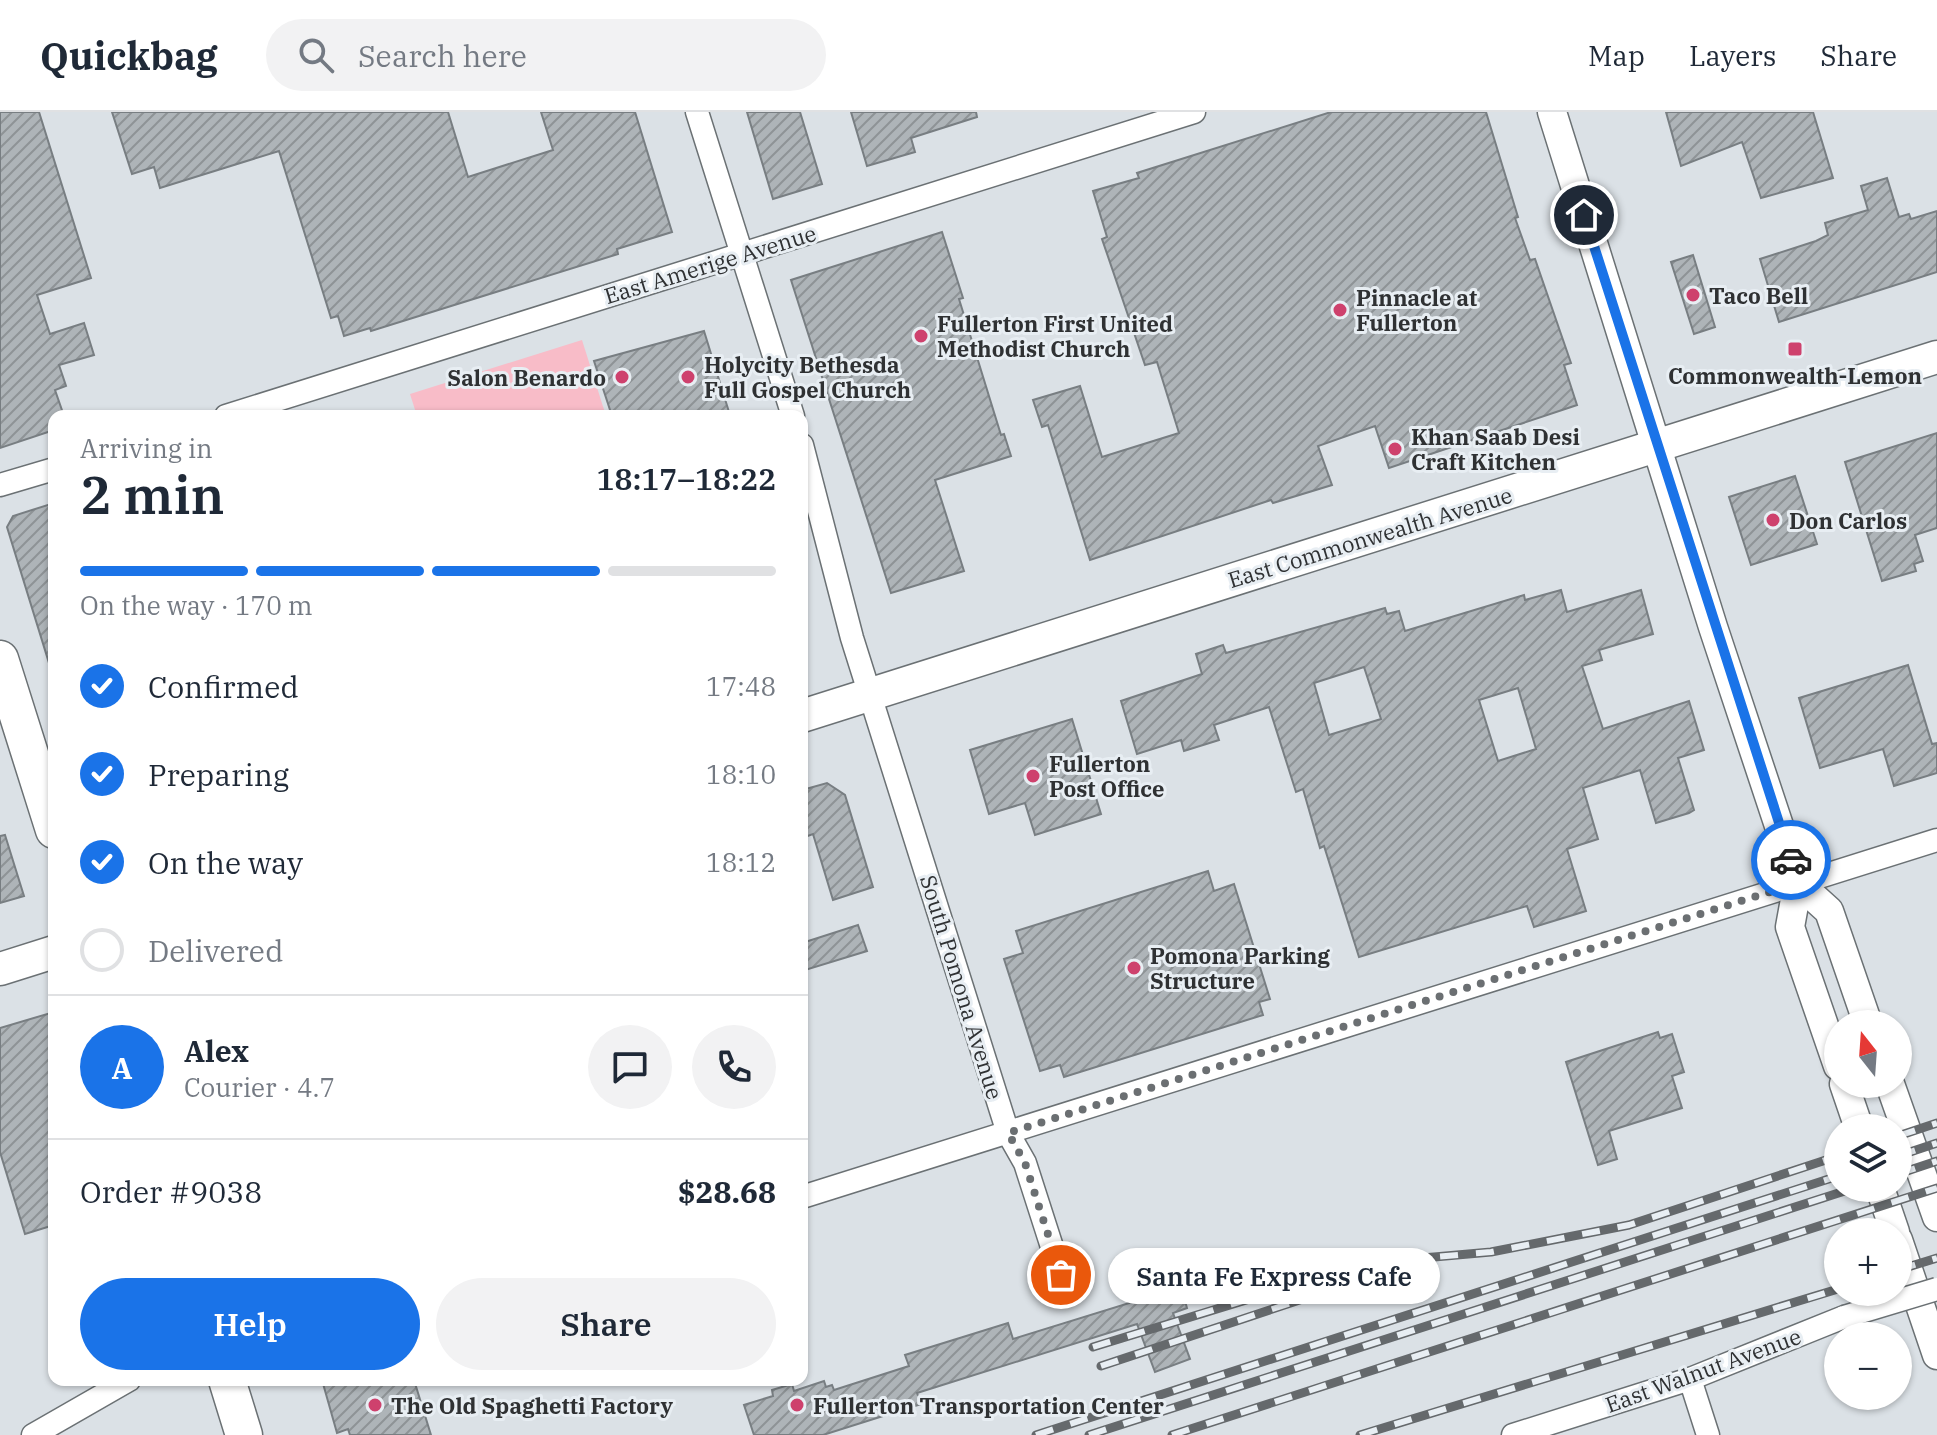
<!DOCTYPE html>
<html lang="en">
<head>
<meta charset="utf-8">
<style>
	body { margin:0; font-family:"IBM Plex Serif",serif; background:#f2f2f3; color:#1f2937; height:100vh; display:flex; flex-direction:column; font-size:30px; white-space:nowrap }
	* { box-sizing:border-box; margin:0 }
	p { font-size:26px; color:#747a83 }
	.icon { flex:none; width:44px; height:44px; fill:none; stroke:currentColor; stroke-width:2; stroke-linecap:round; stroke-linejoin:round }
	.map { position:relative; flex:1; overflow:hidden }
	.panel { position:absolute; left:48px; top:298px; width:760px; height:976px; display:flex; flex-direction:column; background:#fff; border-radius:16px; box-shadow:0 2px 6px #0004 }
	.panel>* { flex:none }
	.needle { width:52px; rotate:343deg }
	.tools { position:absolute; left:1824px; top:898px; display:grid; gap:16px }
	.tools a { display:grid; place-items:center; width:88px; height:88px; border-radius:50%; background:#fff; box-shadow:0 2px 6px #0004; font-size:40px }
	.pin { position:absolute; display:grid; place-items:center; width:68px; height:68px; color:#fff; margin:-34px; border:4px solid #fff; border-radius:50%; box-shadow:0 2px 8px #0007 }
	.courier { position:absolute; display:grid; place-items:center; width:80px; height:80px; margin:-40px; border:6px solid #1a73e8; border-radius:50%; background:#fff; color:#222; box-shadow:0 2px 10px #0007 }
	.bubble { position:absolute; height:56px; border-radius:28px; background:#fff; box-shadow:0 2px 6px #0004; font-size:26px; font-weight:600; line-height:56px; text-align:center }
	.headline em { font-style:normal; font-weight:600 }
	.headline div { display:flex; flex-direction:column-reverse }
	.headline { display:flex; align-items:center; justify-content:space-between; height:136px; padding:0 32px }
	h1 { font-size:52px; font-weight:600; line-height:60px }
	.bar { display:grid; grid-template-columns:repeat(4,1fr); gap:12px 8px; align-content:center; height:96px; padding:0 32px }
	.bar i { height:10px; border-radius:6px; background:#e0e1e3 }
	.bar .selected { background:#1a73e8 }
	.bar p { grid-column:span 4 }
	.line { display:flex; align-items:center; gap:20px; padding:0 32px; border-top:2px solid #e0e1e3 }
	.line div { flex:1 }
	.round { display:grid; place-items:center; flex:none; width:84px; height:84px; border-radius:42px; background:#f2f2f3 }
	ol { padding:0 32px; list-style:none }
	li { display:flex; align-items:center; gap:24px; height:88px }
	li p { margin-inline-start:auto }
	li .icon { padding:8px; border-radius:50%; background:#1a73e8; color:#fff; stroke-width:4 }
	li:last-child { color:#747a83 }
	li i { width:44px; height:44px; border:4px solid #e0e1e3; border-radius:50% }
	.primary-button { display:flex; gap:16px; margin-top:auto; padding:16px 32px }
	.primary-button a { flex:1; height:92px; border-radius:48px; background:#1a73e8; color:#fff; font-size:32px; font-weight:600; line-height:92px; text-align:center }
	.primary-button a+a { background:#f2f2f3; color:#1f2937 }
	header { display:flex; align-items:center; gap:48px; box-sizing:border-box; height:112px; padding:0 40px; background:#fff; border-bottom:2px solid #e0e1e3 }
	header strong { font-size:38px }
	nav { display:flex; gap:44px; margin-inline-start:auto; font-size:28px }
	.search { width:560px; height:72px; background:#f2f2f3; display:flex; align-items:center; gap:20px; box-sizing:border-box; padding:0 28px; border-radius:44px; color:#747a83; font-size:30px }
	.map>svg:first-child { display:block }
	.grass { fill:#f8bcc8 }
	.building { fill:url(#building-hatch); stroke:#787e82; stroke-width:2; fill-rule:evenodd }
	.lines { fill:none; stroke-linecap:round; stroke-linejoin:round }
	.minor-casing { stroke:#6b7174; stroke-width:25 }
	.tertiary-casing { stroke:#6b7174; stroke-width:31 }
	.secondary-casing { stroke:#6b7174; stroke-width:35 }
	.primary-casing { stroke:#6b7174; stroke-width:39 }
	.minor { stroke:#fff; stroke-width:22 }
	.tertiary { stroke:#fff; stroke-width:28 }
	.secondary { stroke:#fff; stroke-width:32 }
	.primary { stroke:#fff; stroke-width:36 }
	.rail-casing { stroke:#65696c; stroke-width:9 }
	.rail { stroke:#e8eef3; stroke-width:6; stroke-dasharray:18; stroke-linecap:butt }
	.minor-bridge-casing { stroke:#6b7174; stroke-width:25; stroke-linecap:butt }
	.minor-bridge { stroke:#fff; stroke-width:22 }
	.done { stroke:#6b6f72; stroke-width:8; stroke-dasharray:0 14.4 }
	.route { stroke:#1a73e8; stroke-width:10 }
	.poi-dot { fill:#ce416d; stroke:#e8eef3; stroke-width:3 }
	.labels { text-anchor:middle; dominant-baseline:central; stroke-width:6; stroke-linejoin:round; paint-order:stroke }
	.street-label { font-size:22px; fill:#2f3133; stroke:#e8eef3 }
	.poi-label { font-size:22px; font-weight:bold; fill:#2f3133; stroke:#e8eef3; text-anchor:start }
</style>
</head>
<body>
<header>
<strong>Quickbag</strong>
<div class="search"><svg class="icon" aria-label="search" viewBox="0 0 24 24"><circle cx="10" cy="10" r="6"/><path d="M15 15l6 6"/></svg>Search here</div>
<nav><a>Map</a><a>Layers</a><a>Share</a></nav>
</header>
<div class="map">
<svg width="1937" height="1323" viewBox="0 0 1937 1323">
	<defs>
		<pattern id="building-hatch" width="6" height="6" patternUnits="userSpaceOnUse" patternTransform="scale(2)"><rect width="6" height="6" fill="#aeb4b8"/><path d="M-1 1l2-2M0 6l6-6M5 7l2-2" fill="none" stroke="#8e9396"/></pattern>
	</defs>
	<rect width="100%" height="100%" fill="#dbe1e6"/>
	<path class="grass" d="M 582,228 L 606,304 L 417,304 L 410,282 Z"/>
	<g class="building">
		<path d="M 0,0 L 39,0 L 91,166 L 37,183 L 50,222 L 84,211 L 94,243 L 59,253 L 66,274 L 55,278 L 64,304 L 54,304 L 54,318 L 0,336 Z"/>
		<path d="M 112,0 L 448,0 L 468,65 L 553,38 L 541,0 L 635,0 L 672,120 L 617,137 L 618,142 L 371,219 L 370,216 L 344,224 L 338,204 L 331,206 L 279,39 L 160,76 L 154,55 L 132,62 Z"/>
		<path d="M 747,0 L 800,0 L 822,72 L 773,87 Z"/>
		<path d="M 851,0 L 976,0 L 977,5 L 911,26 L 915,40 L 867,54 Z"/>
		<path d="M 1331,0 L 1486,0 L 1518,105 L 1515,106 L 1530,148 L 1535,147 L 1571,251 L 1564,253 L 1577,293 L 1389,356 L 1375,314 L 1318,334 L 1332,373 L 1273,391 L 1271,388 L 1090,448 L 1048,313 L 1042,315 L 1033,288 L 1080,274 L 1102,345 L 1179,321 L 1157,250 L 1145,253 L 1102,127 L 1107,125 L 1093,79 L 1139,66 L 1137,61 Z"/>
		<path d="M 1666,0 L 1813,0 L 1833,66 L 1761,86 L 1742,30 L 1681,54 Z"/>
		<path d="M 1887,66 L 1899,105 L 1909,102 L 1911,107 L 1937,99 L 1937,160 L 1779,210 L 1760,147 L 1816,129 L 1828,123 L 1825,111 L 1868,98 L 1861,74 Z"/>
		<path d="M 942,120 L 963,186 L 959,187 L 1001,323 L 1004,322 L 1011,344 L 935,368 L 964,459 L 891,481 L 791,168 Z"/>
		<path d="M 1693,143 L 1715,215 L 1694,222 L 1671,150 Z"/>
		<path d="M 704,219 L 729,300 L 716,304 L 612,304 L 594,249 Z"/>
		<path d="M 1937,321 L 1937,416 L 1915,423 L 1923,449 L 1914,452 L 1916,459 L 1882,469 L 1845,350 Z"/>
		<path d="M 1795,364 L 1817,432 L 1751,453 L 1729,385 Z"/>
		<path d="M 54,391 L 54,550 L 49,551 L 7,415 L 13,404 Z"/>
		<path d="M 1561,478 L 1567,500 L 1641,478 L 1653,522 L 1599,538 L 1602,548 L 1582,554 L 1603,617 L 1689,589 L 1704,638 L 1678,646 L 1694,698 L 1689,701 L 1656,711 L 1640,658 L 1583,676 L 1598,727 L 1567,737 L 1586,799 L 1534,815 L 1527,794 L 1359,845 L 1324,734 L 1320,736 L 1303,677 L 1296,680 L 1269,595 L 1214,613 L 1219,628 L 1184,639 L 1181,628 L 1137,642 L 1121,589 L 1202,562 L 1196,542 L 1223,533 L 1226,541 L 1385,496 L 1387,502 L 1399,499 L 1405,519 L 1524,483 L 1525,488 ZM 1364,555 L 1381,607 L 1329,623 L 1314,571 ZM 1518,576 L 1536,637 L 1498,649 L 1479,588 Z"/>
		<path d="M 1908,553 L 1932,632 L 1937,631 L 1937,661 L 1894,674 L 1883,637 L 1820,656 L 1799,586 Z"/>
		<path d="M 1072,607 L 1101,702 L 1035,723 L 1025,691 L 989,702 L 970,638 Z"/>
		<path d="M 827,671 L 845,683 L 873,775 L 833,788 L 813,722 L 802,726 L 802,678 Z"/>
		<path d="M 5,723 L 24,784 L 0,791 L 0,724 Z"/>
		<path d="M 1208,759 L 1214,779 L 1234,772 L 1270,887 L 1259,890 L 1263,903 L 1064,965 L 1060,953 L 1040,959 L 1004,847 L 1023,841 L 1016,819 Z"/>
		<path d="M 858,813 L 867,839 L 802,859 L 802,831 Z"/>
		<path d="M 54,900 L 54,1113 L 25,1122 L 0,1040 L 0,916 Z"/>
		<path d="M 1658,920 L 1660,926 L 1672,922 L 1684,960 L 1672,964 L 1682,996 L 1609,1019 L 1617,1047 L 1598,1053 L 1566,950 Z"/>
		<path d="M 1181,1175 L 1187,1196 L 1173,1201 L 1190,1247 L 1155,1260 L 1137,1212 L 917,1281 L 921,1292 L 823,1323 L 754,1323 L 744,1293 L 773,1284 L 772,1278 L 792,1272 L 794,1279 L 824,1269 L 826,1275 L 832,1273 L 834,1278 L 909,1254 L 905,1243 L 1008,1211 L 1013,1227 Z"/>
		<path d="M 322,1268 L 414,1268 L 431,1323 L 350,1323 L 348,1317 L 337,1321 Z"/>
	</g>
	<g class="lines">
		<g class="minor-casing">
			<g id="minor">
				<path d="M 697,0 L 793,304"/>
				<path d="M 226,304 L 1194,0"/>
				<path d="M 802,333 L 852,526 L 1008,1021 L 1025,1051 L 1061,1163"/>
				<path d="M 0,373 L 54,357"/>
				<path d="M 802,1085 L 1937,728"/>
				<path d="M 1690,1267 L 1708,1323"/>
				<path d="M 33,1323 L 129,1268"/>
				<path d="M 1513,1323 L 1690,1267 L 1844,1205"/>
			</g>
		</g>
		<g class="tertiary-casing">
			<g id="tertiary">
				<path d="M 1552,0 L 1713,515 L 1798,771 L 1790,815 L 1838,954"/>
				<path d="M 1798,771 L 1829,799 L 1868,912"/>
				<path d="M 1844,972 L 1859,1016"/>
				<path d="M 1890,972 L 1937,1105"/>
				<path d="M 1880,1076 L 1895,1120"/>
				<path d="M 1898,1128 L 1937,1243"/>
			</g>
		</g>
		<g class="secondary-casing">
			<g id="secondary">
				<path d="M 802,604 L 1937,245"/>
				<path d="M 0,857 L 54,840"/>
			</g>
		</g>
		<g class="primary-casing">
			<g id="primary">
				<path d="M 0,547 L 54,718"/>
				<path d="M 227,1268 L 244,1323"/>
			</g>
		</g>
		<use href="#minor" class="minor"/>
		<use href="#tertiary" class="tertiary"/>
		<use href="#secondary" class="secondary"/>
		<use href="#primary" class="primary"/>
		<g class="rail-casing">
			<g id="rail">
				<path d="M 1898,1024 L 1937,1011"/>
				<path d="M 1898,1044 L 1937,1031"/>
				<path d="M 1898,1062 L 1937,1049"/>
				<path d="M 1898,1158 L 1937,1146"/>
				<path d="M 1093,1235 L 1366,1151 L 1491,1140 L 1629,1113 L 1838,1044"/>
				<path d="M 1101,1254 L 1393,1157"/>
				<path d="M 1036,1323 L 1838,1064"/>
				<path d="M 1089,1323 L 1854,1076"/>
				<path d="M 1172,1323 L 1937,1076"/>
				<path d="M 1360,1323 L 1838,1177"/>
			</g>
		</g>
		<use href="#rail" class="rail"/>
		<g class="minor-bridge-casing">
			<path id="minor-bridge" d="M 1844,1205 L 1937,1177"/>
		</g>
		<use href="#minor-bridge" class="minor-bridge"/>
	</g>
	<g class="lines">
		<path class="done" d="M 1061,1163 L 1025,1051 L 1008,1021 L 1798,771 L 1791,748"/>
		<path class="route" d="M 1584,103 L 1791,748"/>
	</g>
	<g class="poi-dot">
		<circle cx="1693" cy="183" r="8"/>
		<circle cx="1340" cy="198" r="8"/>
		<circle cx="921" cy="224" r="8"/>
		<rect x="1787" y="229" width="16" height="16" rx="4"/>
		<circle cx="622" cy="265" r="8"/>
		<circle cx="688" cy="265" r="8"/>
		<circle cx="1395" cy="337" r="8"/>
		<circle cx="1773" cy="408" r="8"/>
		<circle cx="1033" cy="664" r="8"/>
		<circle cx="1134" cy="856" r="8"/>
		<circle cx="375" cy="1293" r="8"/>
		<circle cx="797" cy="1293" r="8"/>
	</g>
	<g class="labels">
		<g class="street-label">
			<text transform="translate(710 152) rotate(-17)">East Amerige Avenue</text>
			<text transform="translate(1370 425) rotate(-17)">East Commonwealth Avenue</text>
			<text transform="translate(962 875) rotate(73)">South Pomona Avenue</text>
			<text transform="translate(1703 1258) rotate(-20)">East Walnut Avenue</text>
		</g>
		<g class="poi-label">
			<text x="1709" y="183">Taco Bell</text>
			<text x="1356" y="185">Pinnacle at<tspan x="1356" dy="25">Fullerton</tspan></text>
			<text x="937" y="211">Fullerton First United<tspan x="937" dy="25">Methodist Church</tspan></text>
			<text x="704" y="252">Holycity Bethesda<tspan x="704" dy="25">Full Gospel Church</tspan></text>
			<text x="1795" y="263" text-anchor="middle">Commonwealth-Lemon</text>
			<text x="606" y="265" text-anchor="end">Salon Benardo</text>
			<text x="1411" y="324">Khan Saab Desi<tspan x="1411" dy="25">Craft Kitchen</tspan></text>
			<text x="1789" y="408">Don Carlos</text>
			<text x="1049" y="651">Fullerton<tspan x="1049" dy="25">Post Office</tspan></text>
			<text x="1150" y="843">Pomona Parking<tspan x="1150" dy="25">Structure</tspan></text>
			<text x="391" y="1293">The Old Spaghetti Factory</text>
			<text x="813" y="1293">Fullerton Transportation Center</text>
		</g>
	</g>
</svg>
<div class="tools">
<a><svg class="needle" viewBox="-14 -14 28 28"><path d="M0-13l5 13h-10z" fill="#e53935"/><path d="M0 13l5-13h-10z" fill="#747a83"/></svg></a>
<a><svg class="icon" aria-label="layers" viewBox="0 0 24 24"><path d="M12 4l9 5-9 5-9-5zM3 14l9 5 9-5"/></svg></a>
<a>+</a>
<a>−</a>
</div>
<div class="pin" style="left:1061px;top:1163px;background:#ea580c"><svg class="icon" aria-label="bag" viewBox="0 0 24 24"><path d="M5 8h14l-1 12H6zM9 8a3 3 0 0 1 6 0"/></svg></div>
<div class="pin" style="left:1584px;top:103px;background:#1f2937"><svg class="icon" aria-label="home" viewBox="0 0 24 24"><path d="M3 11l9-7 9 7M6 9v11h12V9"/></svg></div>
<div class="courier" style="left:1791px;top:748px"><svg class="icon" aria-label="car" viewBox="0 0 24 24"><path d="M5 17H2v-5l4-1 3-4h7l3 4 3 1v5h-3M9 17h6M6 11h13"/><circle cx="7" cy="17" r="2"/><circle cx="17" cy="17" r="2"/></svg></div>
<div class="bubble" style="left:1108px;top:1136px;width:332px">Santa Fe Express Cafe</div>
<section class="panel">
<div class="headline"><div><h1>2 min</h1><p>Arriving in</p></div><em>18:17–18:22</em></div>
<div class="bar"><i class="selected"></i><i class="selected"></i><i class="selected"></i><i></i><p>On the way · 170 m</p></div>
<ol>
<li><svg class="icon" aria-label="check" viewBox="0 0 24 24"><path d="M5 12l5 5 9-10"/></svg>Confirmed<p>17:48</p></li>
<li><svg class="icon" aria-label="check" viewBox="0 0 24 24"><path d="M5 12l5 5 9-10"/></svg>Preparing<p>18:10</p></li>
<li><svg class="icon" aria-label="check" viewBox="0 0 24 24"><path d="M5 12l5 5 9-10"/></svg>On the way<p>18:12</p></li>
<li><i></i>Delivered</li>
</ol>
<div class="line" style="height:144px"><b class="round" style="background:#1a73e8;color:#fff">A</b><div><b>Alex</b><p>Courier · 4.7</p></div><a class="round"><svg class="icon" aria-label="chat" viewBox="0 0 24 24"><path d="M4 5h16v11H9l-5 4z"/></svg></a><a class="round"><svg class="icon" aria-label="phone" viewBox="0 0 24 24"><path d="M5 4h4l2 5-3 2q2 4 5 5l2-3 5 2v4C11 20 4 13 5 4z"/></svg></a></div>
<div class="line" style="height:104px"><div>Order #9038</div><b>$28.68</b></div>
<div class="primary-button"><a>Help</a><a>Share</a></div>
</section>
</div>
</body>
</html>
